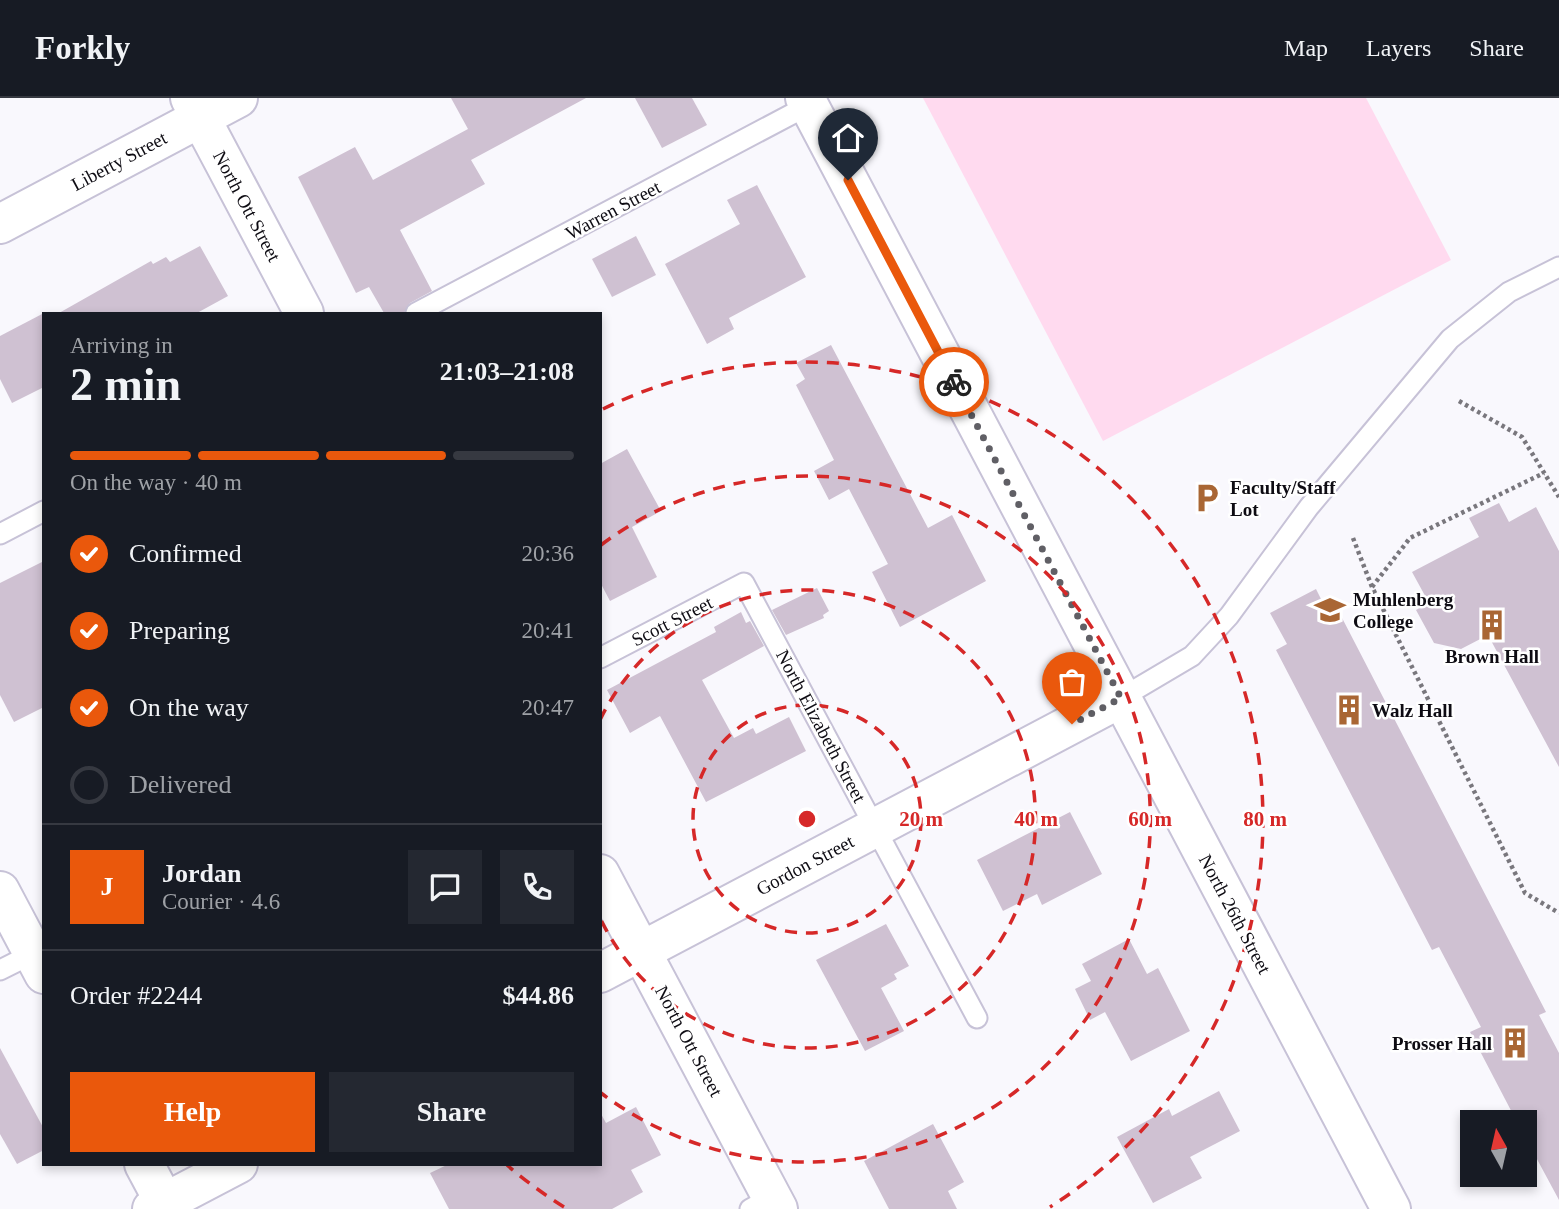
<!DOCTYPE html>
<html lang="en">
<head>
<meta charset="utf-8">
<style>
	body { margin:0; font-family:"Times New Roman",serif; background:#242831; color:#f1f3f6; height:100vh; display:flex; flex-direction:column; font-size:26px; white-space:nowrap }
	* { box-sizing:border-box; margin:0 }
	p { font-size:23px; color:#9ea1a6 }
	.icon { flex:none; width:38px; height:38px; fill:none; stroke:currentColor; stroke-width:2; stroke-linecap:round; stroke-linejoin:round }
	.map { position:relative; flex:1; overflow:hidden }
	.panel { position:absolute; left:42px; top:214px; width:560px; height:854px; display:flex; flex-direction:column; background:#171b24; border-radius:0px; box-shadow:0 4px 10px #0003 }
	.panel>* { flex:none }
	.needle { width:46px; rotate:352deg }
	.fabs { position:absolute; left:1460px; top:1012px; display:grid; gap:14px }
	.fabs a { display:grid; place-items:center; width:77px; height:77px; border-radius:0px; background:#171b24; box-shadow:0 4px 10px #0003; font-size:35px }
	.pin { position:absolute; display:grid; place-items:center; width:60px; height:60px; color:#fff; margin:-72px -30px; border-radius:50% 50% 50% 0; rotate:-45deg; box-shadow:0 0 7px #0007 }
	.pin .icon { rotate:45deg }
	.courier { position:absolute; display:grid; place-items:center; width:70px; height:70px; margin:-35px; border:5px solid #ea580c; border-radius:50%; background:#fff; color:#222; box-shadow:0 2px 9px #0007 }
	.head em { font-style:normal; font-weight:700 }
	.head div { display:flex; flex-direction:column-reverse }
	.head { display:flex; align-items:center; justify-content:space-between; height:119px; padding:0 28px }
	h1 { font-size:46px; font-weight:700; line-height:52px }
	.bar { display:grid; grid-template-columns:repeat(4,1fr); gap:10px 7px; align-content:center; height:84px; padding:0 28px }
	.bar i { height:9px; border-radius:5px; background:#363941 }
	.bar .selected { background:#ea580c }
	.bar p { grid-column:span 4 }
	.line { display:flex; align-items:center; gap:18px; padding:0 28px; border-top:2px solid #363941 }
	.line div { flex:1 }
	.round { display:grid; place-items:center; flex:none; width:74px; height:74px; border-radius:0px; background:#242831 }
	ol { padding:0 28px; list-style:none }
	li { display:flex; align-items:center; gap:21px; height:77px }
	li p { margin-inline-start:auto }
	li .icon { padding:7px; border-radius:50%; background:#ea580c; color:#fff; stroke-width:4 }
	li:last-child { color:#9ea1a6 }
	li i { width:38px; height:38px; border:4px solid #363941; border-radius:50% }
	.primary-button { display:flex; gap:14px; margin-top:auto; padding:14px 28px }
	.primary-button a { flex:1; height:80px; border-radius:0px; background:#ea580c; color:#fff; font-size:28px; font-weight:700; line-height:80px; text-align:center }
	.primary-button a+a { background:#242831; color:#f1f3f6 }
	header { display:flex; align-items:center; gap:42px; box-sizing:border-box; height:98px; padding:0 35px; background:#171b24; border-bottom:2px solid #363941 }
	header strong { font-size:33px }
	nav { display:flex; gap:38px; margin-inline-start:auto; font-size:24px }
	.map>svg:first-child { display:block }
	.green { fill:#ffdaef }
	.building { fill:#cfc1d2 }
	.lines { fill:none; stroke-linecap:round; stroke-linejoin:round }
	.service-casing { stroke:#c7c2d7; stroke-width:23 }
	.minor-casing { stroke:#c7c2d7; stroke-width:42 }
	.tertiary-casing { stroke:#c7c2d7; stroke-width:42 }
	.path { stroke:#79777d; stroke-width:4.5; stroke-dasharray:3.5 3.5; stroke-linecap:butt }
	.service { stroke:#fff; stroke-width:19 }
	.minor { stroke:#fff; stroke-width:38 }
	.tertiary { stroke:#fff; stroke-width:38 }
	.done { stroke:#605f65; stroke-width:7; stroke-dasharray:0 12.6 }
	.route { stroke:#ea580c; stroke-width:9 }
	.ring { fill:none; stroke:#d62828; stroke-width:3.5; stroke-dasharray:12 9 }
	.labels { text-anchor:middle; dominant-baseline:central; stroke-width:5; stroke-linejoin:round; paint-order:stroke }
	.street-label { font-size:19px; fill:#0e0c13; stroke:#fff }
	.poi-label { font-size:19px; font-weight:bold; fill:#0e0c13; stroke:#fff; text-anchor:start }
	.centre { fill:#d62828; stroke:#fff; stroke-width:3.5 }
	.ring-label { font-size:21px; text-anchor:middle; font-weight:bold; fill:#d62828; stroke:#fff; stroke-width:5; stroke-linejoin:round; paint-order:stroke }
</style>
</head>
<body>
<header>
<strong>Forkly</strong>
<nav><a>Map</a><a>Layers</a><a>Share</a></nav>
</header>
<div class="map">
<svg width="1559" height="1111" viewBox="0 0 1559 1111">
	<rect width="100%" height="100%" fill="#f9f8fd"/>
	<path class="green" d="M 923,0 L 1366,0 L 1451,162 L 1103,343 Z"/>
	<g class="building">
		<path d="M 451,0 L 586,0 L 471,62 L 485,86 L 400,132 L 432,193 L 410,205 L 404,215 L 384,215 L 369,189 L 356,195 L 298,79 L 355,49 L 373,82 L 468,31 Z"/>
		<path d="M 635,0 L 692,0 L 707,27 L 662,50 Z"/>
		<path d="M 757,87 L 806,179 L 729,220 L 734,231 L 707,246 L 665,166 L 740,126 L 727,102 Z"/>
		<path d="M 636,138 L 656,177 L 612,199 L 592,161 Z"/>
		<path d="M 200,148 L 228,198 L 197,215 L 59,215 L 151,163 L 153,166 L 166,159 L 170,164 Z"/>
		<path d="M 44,215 L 44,289 L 12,305 L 0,281 L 0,238 Z"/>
		<path d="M 831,247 L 928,430 L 952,417 L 986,483 L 900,529 L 872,474 L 888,466 L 849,391 L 829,402 L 814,373 L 834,362 L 796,287 L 805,281 L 796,265 Z"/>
		<path d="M 627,351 L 661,413 L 632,429 L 657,479 L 610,503 L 600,484 L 600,366 Z"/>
		<path d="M 1499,405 L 1509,424 L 1536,409 L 1559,453 L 1559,669 L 1488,537 L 1461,551 L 1434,545 L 1416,512 L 1429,505 L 1412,474 L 1479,439 L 1469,420 Z"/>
		<path d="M 44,463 L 44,609 L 14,624 L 0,597 L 0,485 Z"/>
		<path d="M 817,490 L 829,513 L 823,517 L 824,520 L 786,537 L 772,512 Z"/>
		<path d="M 1316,491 L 1331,521 L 1340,516 L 1546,914 L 1539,917 L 1559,955 L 1559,1102 L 1524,1037 L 1524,1024 L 1517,1024 L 1470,934 L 1481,929 L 1439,849 L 1432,852 L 1276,552 L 1287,546 L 1270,515 Z"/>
		<path d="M 741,514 L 746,525 L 750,523 L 764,548 L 702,582 L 734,640 L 753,630 L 756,636 L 789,619 L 806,653 L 706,704 L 660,618 L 630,635 L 607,592 L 716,534 L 714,529 Z"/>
		<path d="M 1070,714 L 1102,776 L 1042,807 L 1037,796 L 1003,813 L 977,762 Z"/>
		<path d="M 886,826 L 909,868 L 894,876 L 897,881 L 881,890 L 904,933 L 865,953 L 816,862 Z"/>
		<path d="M 1129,841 L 1147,876 L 1158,870 L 1190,933 L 1131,963 L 1105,914 L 1090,922 L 1075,891 L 1091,883 L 1082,866 Z"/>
		<path d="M 0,950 L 44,1031 L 44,1052 L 17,1066 L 0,1036 Z"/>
		<path d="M 1219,993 L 1240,1033 L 1190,1059 L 1202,1080 L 1153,1105 L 1117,1039 L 1169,1011 L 1172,1018 Z"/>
		<path d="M 636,1009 L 661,1057 L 631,1072 L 643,1094 L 612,1111 L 449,1111 L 430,1075 L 449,1066 L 600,1066 L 600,1014 L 606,1025 Z"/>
		<path d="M 933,1026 L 964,1084 L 948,1093 L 957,1111 L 889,1111 L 864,1063 Z"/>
	</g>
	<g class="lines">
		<g class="service-casing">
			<g id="service">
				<path d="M 416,215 L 809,7"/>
				<path d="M 0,436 L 44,413"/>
				<path d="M 600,560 L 744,485 L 977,920"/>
				<path d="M 1121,600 L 1192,558 L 1229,518 L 1309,409 L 1450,241 L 1509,194 L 1559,169"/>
				<path d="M 0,872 L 40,852"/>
				<path d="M 750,1111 L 772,1099"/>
			</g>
		</g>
		<g class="minor-casing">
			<g id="minor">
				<path d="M 805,0 L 1391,1111"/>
				<path d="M 0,126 L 238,0"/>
				<path d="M 0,793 L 44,876"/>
				<path d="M 600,875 L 1121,600"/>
				<path d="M 144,1066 L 168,1111"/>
				<path d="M 152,1111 L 238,1066"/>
			</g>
		</g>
		<g class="tertiary-casing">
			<g id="tertiary">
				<path d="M 190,0 L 304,215"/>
				<path d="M 600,776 L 778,1111"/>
			</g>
		</g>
		<g class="path">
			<path d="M 1459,303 L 1522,339 L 1559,399"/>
			<path d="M 1353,440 L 1372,489 L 1525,795 L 1559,815"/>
			<path d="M 1372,489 L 1410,440 L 1544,375"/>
		</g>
		<use href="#service" class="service"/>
		<use href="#minor" class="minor"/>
		<use href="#tertiary" class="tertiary"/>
	</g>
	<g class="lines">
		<path class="done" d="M 954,284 L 1121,600 L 1072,626"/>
		<path class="route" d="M 848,82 L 954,284"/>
	</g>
	<g class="ring">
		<circle cx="807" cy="721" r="114"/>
		<path d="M600 622A229 229 0 1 1 600 820"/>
		<path d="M601 447A343 343 0 1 1 601 995"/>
		<path d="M564 1109A458 458 0 0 1 507 1067M603 311A458 458 0 0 1 1050 1109"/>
	</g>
	<defs>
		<g id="parking-bare" transform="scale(2.415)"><path d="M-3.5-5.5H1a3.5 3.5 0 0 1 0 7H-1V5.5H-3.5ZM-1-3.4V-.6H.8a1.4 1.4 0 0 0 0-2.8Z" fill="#a96634" stroke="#fff" stroke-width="2.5" paint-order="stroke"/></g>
		<g id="university-bare" transform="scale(2.415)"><path d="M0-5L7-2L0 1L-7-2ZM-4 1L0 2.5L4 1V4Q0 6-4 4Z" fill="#a96634" stroke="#fff" stroke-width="2.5" paint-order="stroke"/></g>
		<g id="building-bare" transform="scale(2.415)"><path d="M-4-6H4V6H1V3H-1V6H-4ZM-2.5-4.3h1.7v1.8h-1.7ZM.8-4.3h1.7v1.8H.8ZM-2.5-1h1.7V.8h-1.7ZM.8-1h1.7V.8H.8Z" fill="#a96634" stroke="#fff" stroke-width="2.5" paint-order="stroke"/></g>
	</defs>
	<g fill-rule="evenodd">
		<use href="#parking-bare" x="1207" y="400"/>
		<use href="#university-bare" x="1330" y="512"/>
		<use href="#building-bare" x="1492" y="527"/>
		<use href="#building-bare" x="1349" y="612"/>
		<use href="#building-bare" x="1515" y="945"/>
	</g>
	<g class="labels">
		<g class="street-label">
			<text transform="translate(119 63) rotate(-28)">Liberty Street</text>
			<text transform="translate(247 108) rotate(62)">North Ott Street</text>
			<text transform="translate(613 112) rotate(-28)">Warren Street</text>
			<text transform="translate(672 523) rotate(-27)">Scott Street</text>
			<text transform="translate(821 628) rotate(62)">North Elizabeth Street</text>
			<text transform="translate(805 767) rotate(-28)">Gordon Street</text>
			<text transform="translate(1235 816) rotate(62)">North 26th Street</text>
			<text transform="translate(689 943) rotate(62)">North Ott Street</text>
		</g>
		<g class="poi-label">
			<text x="1230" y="389">Faculty/Staff<tspan x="1230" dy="22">Lot</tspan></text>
			<text x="1353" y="501">Muhlenberg<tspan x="1353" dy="22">College</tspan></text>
			<text x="1492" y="558" text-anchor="middle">Brown Hall</text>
			<text x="1372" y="612">Walz Hall</text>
			<text x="1492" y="945" text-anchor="end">Prosser Hall</text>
		</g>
	</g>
	<circle cx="807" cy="721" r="10" class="centre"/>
	<g class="ring-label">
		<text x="921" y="728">20 m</text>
		<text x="1036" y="728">40 m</text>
		<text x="1150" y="728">60 m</text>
		<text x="1265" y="728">80 m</text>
	</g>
</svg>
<div class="fabs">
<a><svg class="needle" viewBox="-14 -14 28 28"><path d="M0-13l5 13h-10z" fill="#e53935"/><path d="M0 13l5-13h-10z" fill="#9ea1a6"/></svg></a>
</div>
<div class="pin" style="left:1072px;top:626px;background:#ea580c"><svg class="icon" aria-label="bag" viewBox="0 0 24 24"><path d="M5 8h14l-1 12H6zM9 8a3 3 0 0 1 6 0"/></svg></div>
<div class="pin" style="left:848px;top:82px;background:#1f2937"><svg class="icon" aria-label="home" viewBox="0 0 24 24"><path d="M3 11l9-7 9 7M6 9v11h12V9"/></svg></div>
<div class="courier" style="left:954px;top:284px"><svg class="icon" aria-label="bike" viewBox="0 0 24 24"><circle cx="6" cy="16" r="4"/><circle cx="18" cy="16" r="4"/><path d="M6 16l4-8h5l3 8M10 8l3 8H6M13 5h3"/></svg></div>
<section class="panel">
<div class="head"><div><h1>2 min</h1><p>Arriving in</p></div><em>21:03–21:08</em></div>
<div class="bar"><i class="selected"></i><i class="selected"></i><i class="selected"></i><i></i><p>On the way · 40 m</p></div>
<ol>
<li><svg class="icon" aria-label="check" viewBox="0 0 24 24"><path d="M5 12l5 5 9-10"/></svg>Confirmed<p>20:36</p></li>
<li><svg class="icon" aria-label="check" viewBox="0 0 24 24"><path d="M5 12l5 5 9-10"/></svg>Preparing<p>20:41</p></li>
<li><svg class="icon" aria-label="check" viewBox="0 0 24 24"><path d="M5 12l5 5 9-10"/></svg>On the way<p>20:47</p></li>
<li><i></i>Delivered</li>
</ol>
<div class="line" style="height:126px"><b class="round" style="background:#ea580c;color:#fff">J</b><div><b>Jordan</b><p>Courier · 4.6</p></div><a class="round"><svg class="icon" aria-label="chat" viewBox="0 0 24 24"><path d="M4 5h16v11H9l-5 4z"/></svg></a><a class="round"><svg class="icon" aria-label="phone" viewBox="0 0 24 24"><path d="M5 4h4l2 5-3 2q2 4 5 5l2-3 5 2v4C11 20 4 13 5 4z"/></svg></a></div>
<div class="line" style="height:91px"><div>Order #2244</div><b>$44.86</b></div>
<div class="primary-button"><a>Help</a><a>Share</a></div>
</section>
</div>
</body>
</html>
